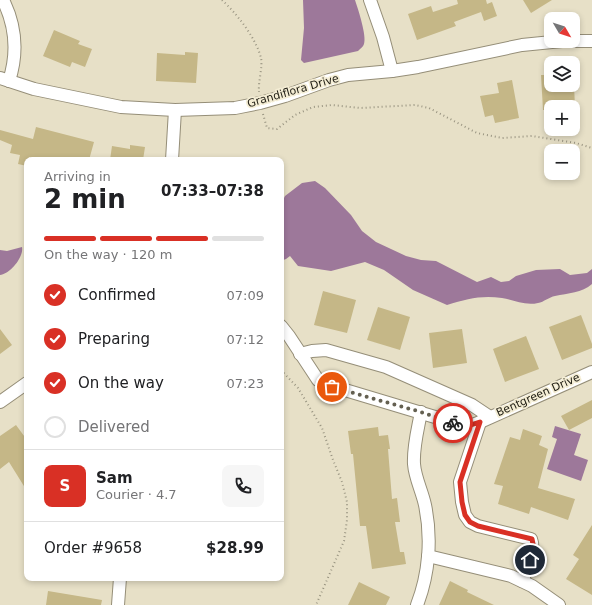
<!DOCTYPE html>
<html lang="en">
<head>
<meta charset="utf-8">
<style>
	body { margin:0; font-family:"DejaVu Sans",sans-serif; background:#f6f6f6; color:#202124; height:100vh; display:flex; flex-direction:column; font-size:15px; white-space:nowrap }
	* { box-sizing:border-box; margin:0 }
	p { font-size:13px; color:#757577 }
	.icon { flex:none; width:22px; height:22px; fill:none; stroke:currentColor; stroke-width:2; stroke-linecap:round; stroke-linejoin:round }
	.map { position:relative; flex:1; overflow:hidden }
	.details { position:absolute; left:24px; top:157px; width:260px; height:424px; display:flex; flex-direction:column; background:#fff; border-radius:8px; box-shadow:0 2px 6px #0003 }
	.details>* { flex:none }
	.needle { width:26px; rotate:129deg }
	.controls { position:absolute; left:544px; top:12px; display:grid; gap:8px }
	.controls a { display:grid; place-items:center; width:36px; height:36px; border-radius:8px; background:#fff; box-shadow:0 2px 6px #0003; font-size:20px }
	.pin { position:absolute; display:grid; place-items:center; width:34px; height:34px; color:#fff; margin:-17px; border:2px solid #fff; border-radius:50%; box-shadow:0 1px 4px #0007 }
	.courier { position:absolute; display:grid; place-items:center; width:40px; height:40px; margin:-20px; border:3px solid #d93025; border-radius:50%; background:#fff; color:#222; box-shadow:0 1px 5px #0007 }
	.headline em { font-style:normal; font-weight:700 }
	.headline div { display:flex; flex-direction:column-reverse }
	.headline { display:flex; align-items:center; justify-content:space-between; height:68px; padding:0 20px }
	h1 { font-size:26px; font-weight:700; line-height:30px }
	.bar { display:grid; grid-template-columns:repeat(4,1fr); gap:6px 4px; align-content:center; height:48px; padding:0 20px }
	.bar i { height:5px; border-radius:3px; background:#e0e0e0 }
	.bar .selected { background:#d93025 }
	.bar p { grid-column:span 4 }
	.line { display:flex; align-items:center; gap:10px; padding:0 20px; border-top:1px solid #e0e0e0 }
	.line div { flex:1 }
	.round { display:grid; place-items:center; flex:none; width:42px; height:42px; border-radius:8px; background:#f6f6f6 }
	ol { padding:0 20px; list-style:none }
	li { display:flex; align-items:center; gap:12px; height:44px }
	li p { margin-inline-start:auto }
	li .icon { padding:4px; border-radius:50%; background:#d93025; color:#fff; stroke-width:4 }
	li:last-child { color:#757577 }
	li i { width:22px; height:22px; border:2px solid #e0e0e0; border-radius:50% }
	.map>svg:first-child { display:block }
	.water { fill:#9d789a }
	.building { fill:#c5b787 }
	.lines { fill:none; stroke-linecap:round; stroke-linejoin:round }
	.minor-casing { stroke:#958e78; stroke-width:14 }
	.path { stroke:#9a9582; stroke-width:2; stroke-dasharray:1 3; stroke-linecap:butt }
	.minor { stroke:#fff; stroke-width:12 }
	.done { stroke:#646051; stroke-width:4; stroke-dasharray:0 7.2 }
	.route { stroke:#d93025; stroke-width:5 }
	.labels { text-anchor:middle; dominant-baseline:central; stroke-width:3.5; stroke-linejoin:round; paint-order:stroke }
	.street-label { font-size:11px; fill:#1d1b12; stroke:#f4edd4 }
</style>
</head>
<body>
<div class="map">
<svg width="592" height="605" viewBox="0 0 592 605">
	<rect width="100%" height="100%" fill="#e7e0c7"/>
	<g class="water">
		<path d="M 303,0 L 355,0 C 358,9 367,36 364,44 C 363,47 361,48 358,51 L 304,63 L 301,60 L 304,28 Z"/>
		<path d="M 315,181 L 325,188 L 351,215 L 362,231 L 376,242 L 406,256 L 421,260 L 436,261 L 477,282 L 491,277 L 501,282 L 509,281 L 516,276 L 536,270 L 560,269 L 570,275 L 587,273 L 592,269 L 592,284 C 582,293 568,293 555,296 C 549,297 544,302 538,303 C 525,306 514,300 502,298 C 481,295 467,299 447,305 L 413,290 L 384,270 L 365,262 L 331,271 L 298,266 L 290,256 L 286,259 L 281,261 L 281,204 L 285,196 L 302,183 Z"/>
		<path d="M 22,247 C 24,257 10,274 0,275 L 0,250 L 7,251 Z"/>
		<path d="M 555,426 L 581,434 L 574,455 L 588,460 L 581,481 L 547,469 L 557,439 L 552,437 Z"/>
	</g>
	<g class="building">
		<path d="M 457,0 L 486,0 L 487,4 L 492,2 L 497,16 L 484,21 L 481,12 L 454,22 L 456,26 L 417,40 L 408,14 L 431,6 L 433,12 L 458,4 Z"/>
		<path d="M 523,0 L 552,0 L 531,13 Z"/>
		<path d="M 54,30 L 80,41 L 78,44 L 92,49 L 85,67 L 72,62 L 70,67 L 43,56 Z"/>
		<path d="M 185,52 L 198,53 L 196,83 L 156,81 L 157,53 L 185,55 Z"/>
		<path d="M 541,75 L 551,75 L 551,85 L 574,85 L 575,107 L 551,107 L 551,110 L 543,110 Z"/>
		<path d="M 512,80 L 519,118 L 495,123 L 493,115 L 485,117 L 480,96 L 499,93 L 497,83 Z"/>
		<path d="M 36,127 L 94,142 L 89,160 L 38,160 L 29,157 L 29,160 L 27,160 L 27,166 L 18,164 L 20,155 L 10,153 L 12,145 L 0,140 L 0,130 L 33,139 Z"/>
		<path d="M 130,145 L 145,147 L 143,160 L 110,160 L 112,146 L 130,149 Z"/>
		<path d="M 323,291 L 356,300 L 347,333 L 314,325 Z"/>
		<path d="M 378,307 L 410,317 L 400,350 L 367,340 Z"/>
		<path d="M 581,315 L 592,344 L 592,348 L 562,360 L 549,327 Z"/>
		<path d="M 0,329 L 12,345 L 0,354 Z"/>
		<path d="M 462,329 L 467,363 L 433,368 L 429,333 Z"/>
		<path d="M 526,336 L 539,369 L 505,382 L 493,349 Z"/>
		<path d="M 592,400 L 592,418 L 569,430 L 561,416 Z"/>
		<path d="M 16,425 L 27,440 L 27,491 L 9,462 L 0,469 L 0,436 Z"/>
		<path d="M 378,427 L 379,436 L 388,435 L 390,449 L 388,449 L 392,499 L 397,498 L 400,522 L 395,522 L 400,552 L 404,552 L 406,564 L 372,569 L 366,526 L 360,526 L 353,454 L 351,454 L 348,431 Z"/>
		<path d="M 523,429 L 542,436 L 539,445 L 548,449 L 538,488 L 575,499 L 568,520 L 531,507 L 529,514 L 498,504 L 503,486 L 494,484 L 510,437 L 520,440 Z"/>
		<path d="M 592,525 L 592,595 L 566,579 L 579,559 L 573,555 Z"/>
		<path d="M 450,581 L 468,590 L 467,592 L 494,605 L 439,605 Z"/>
		<path d="M 359,582 L 390,597 L 386,605 L 348,605 Z"/>
		<path d="M 48,591 L 102,600 L 101,605 L 46,605 Z"/>
	</g>
	<g class="lines">
		<g class="minor-casing">
			<g id="minor">
				<path d="M 3,0 C 16,26 18,53 9,81"/>
				<path d="M 370,0 L 383,37 L 392,71"/>
				<path d="M 573,41 L 592,41"/>
				<path d="M 0,78 L 34,89 L 121,107 L 175,110 L 235,108 L 260,103 L 285,96 L 329,80 L 348,75 L 392,71 L 418,67 L 522,45 L 562,41"/>
				<path d="M 172,160 L 175,110"/>
				<path d="M 281,326 L 289,336 L 314,374 L 318,380 L 325,384 L 465,426 L 472,425 L 480,422 L 592,372"/>
				<path d="M 300,354 L 312,351 L 326,350 L 386,367 L 472,405 L 490,417"/>
				<path d="M 0,402 L 27,383"/>
				<path d="M 480,422 L 460,482 L 462,502 L 465,515 L 470,522 L 478,526 L 531,539 C 536,552 527,569 522,581"/>
				<path d="M 428,556 L 511,576 L 532,586 L 559,605"/>
				<path d="M 118,605 L 120,578"/>
				<path d="M 417,605 C 429,574 432,538 425,505 C 422,491 415,478 414,464 C 413,446 418,429 421,412"/>
			</g>
		</g>
		<g class="path">
			<path d="M 222,0 C 237,14 256,38 261,58 C 263,66 258,82 259,92"/>
			<path d="M 263,114 L 267,128 L 277,129 L 295,115 L 313,107 L 332,105 L 360,108 L 415,105 L 429,108 L 477,133 L 502,138 L 532,136 L 576,143 L 592,148"/>
			<path d="M 281,370 L 298,388 L 322,428 L 333,460 L 342,482 L 347,502 L 347,520 L 344,541 L 316,605"/>
		</g>
		<use href="#minor" class="minor"/>
	</g>
	<g class="lines">
		<path class="done" d="M 332,387 L 421,412 L 453,423"/>
		<path class="route" d="M 453,423 C 463,426 470,426 480,422 L 460,482 L 462,502 L 465,515 L 470,522 L 478,526 L 532,539 L 533,544 L 530,560"/>
	</g>
	<g class="labels">
		<g class="street-label">
			<text transform="translate(293 91) rotate(-16)">Grandiflora Drive</text>
			<text transform="translate(538 395) rotate(-24)">Bentgreen Drive</text>
		</g>
	</g>
</svg>
<div class="controls">
<a><svg class="needle" viewBox="-14 -14 28 28"><path d="M0-13l5 13h-10z" fill="#e53935"/><path d="M0 13l5-13h-10z" fill="#757577"/></svg></a>
<a><svg class="icon" aria-label="layers" viewBox="0 0 24 24"><path d="M12 4l9 5-9 5-9-5zM3 14l9 5 9-5"/></svg></a>
<a>+</a>
<a>−</a>
</div>
<div class="pin" style="left:332px;top:387px;background:#ea580c"><svg class="icon" aria-label="bag" viewBox="0 0 24 24"><path d="M5 8h14l-1 12H6zM9 8a3 3 0 0 1 6 0"/></svg></div>
<div class="pin" style="left:530px;top:560px;background:#1f2937"><svg class="icon" aria-label="home" viewBox="0 0 24 24"><path d="M3 11l9-7 9 7M6 9v11h12V9"/></svg></div>
<div class="courier" style="left:453px;top:423px"><svg class="icon" aria-label="bike" viewBox="0 0 24 24"><circle cx="6" cy="16" r="4"/><circle cx="18" cy="16" r="4"/><path d="M6 16l4-8h5l3 8M10 8l3 8H6M13 5h3"/></svg></div>
<section class="details">
<div class="headline"><div><h1>2 min</h1><p>Arriving in</p></div><em>07:33–07:38</em></div>
<div class="bar"><i class="selected"></i><i class="selected"></i><i class="selected"></i><i></i><p>On the way · 120 m</p></div>
<ol>
<li><svg class="icon" aria-label="check" viewBox="0 0 24 24"><path d="M5 12l5 5 9-10"/></svg>Confirmed<p>07:09</p></li>
<li><svg class="icon" aria-label="check" viewBox="0 0 24 24"><path d="M5 12l5 5 9-10"/></svg>Preparing<p>07:12</p></li>
<li><svg class="icon" aria-label="check" viewBox="0 0 24 24"><path d="M5 12l5 5 9-10"/></svg>On the way<p>07:23</p></li>
<li><i></i>Delivered</li>
</ol>
<div class="line" style="height:72px"><b class="round" style="background:#d93025;color:#fff">S</b><div><b>Sam</b><p>Courier · 4.7</p></div><a class="round"><svg class="icon" aria-label="phone" viewBox="0 0 24 24"><path d="M5 4h4l2 5-3 2q2 4 5 5l2-3 5 2v4C11 20 4 13 5 4z"/></svg></a></div>
<div class="line" style="height:52px"><div>Order #9658</div><b>$28.99</b></div>
</section>
</div>
</body>
</html>
